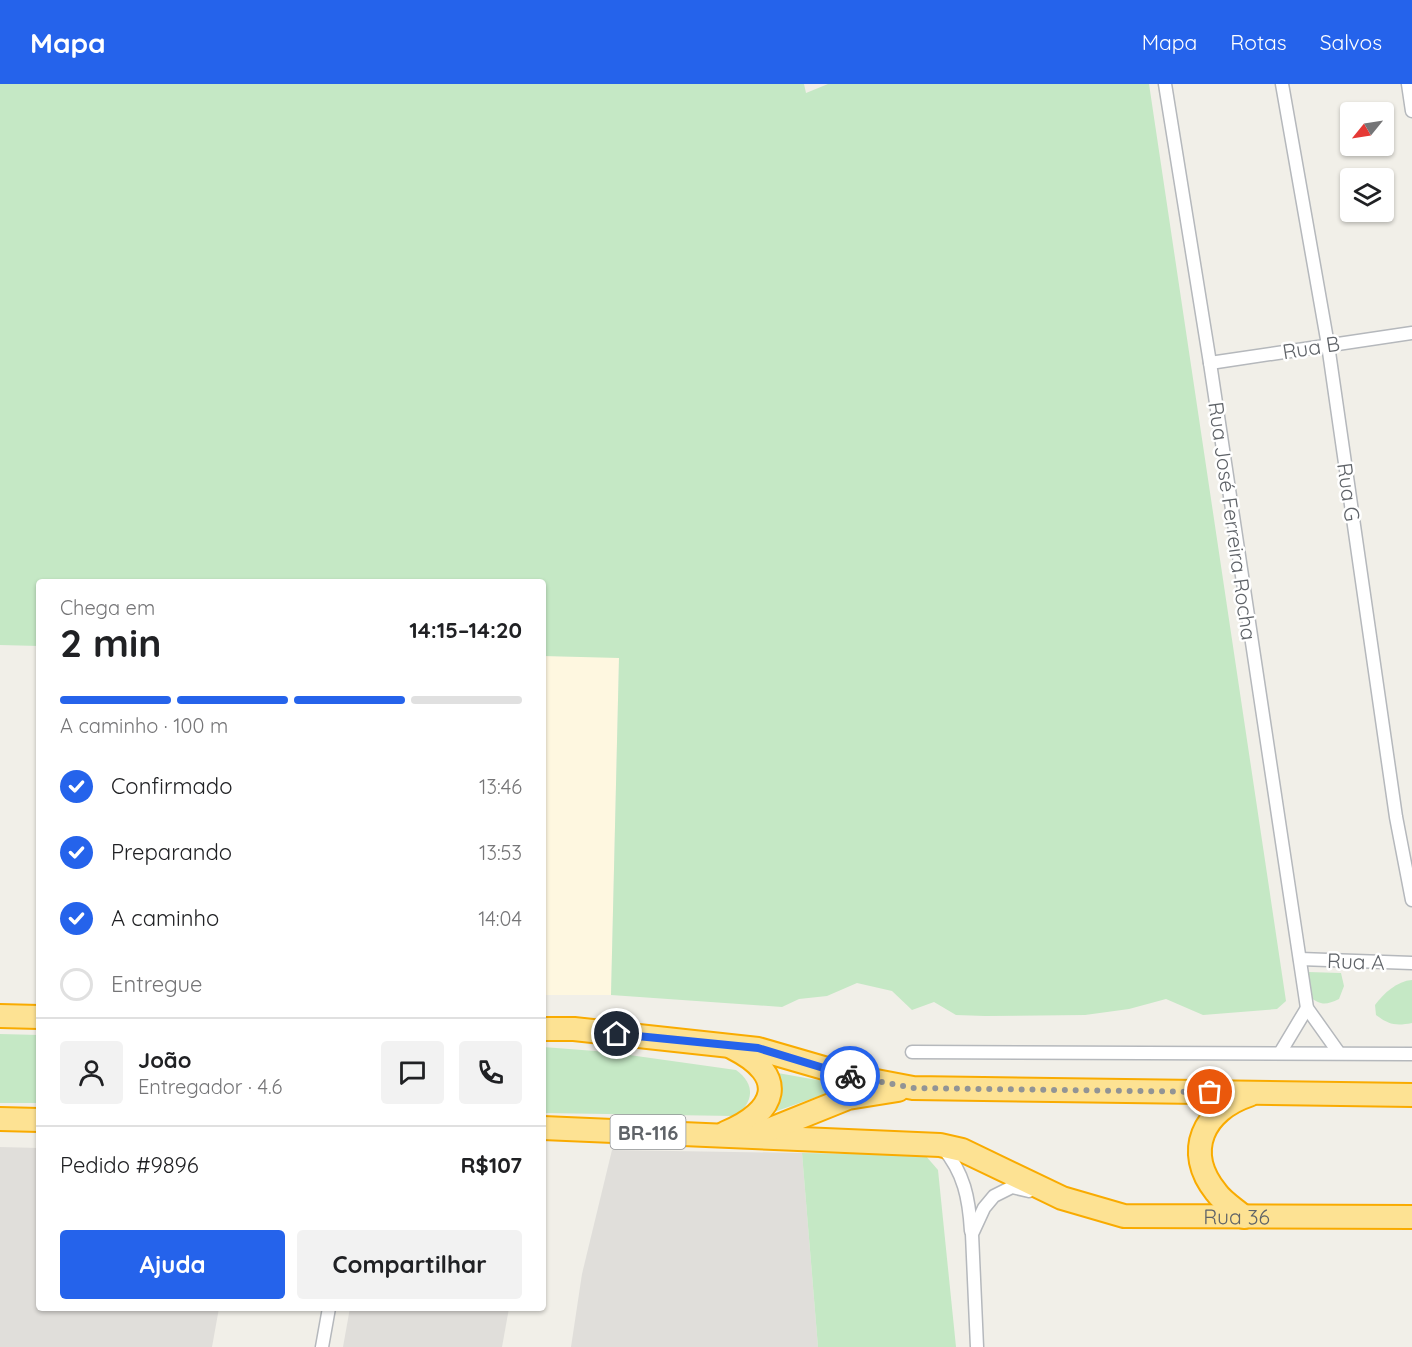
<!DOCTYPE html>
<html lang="pt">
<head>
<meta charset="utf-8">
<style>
	body { margin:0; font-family:Quicksand,sans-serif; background:#f2f2f2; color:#202124; height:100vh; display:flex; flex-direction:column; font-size:22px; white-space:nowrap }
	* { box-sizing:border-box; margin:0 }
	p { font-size:20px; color:#757577 }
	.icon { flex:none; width:33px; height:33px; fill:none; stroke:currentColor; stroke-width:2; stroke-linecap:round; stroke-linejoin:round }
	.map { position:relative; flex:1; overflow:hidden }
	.side { position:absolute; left:36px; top:495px; width:510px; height:732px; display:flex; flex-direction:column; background:#fff; border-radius:6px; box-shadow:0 2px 4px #0004 }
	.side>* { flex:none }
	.needle { width:39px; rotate:240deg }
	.tools { position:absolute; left:1340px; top:18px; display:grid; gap:12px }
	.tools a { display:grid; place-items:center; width:54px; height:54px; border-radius:6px; background:#fff; box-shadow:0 2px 4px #0004; font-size:30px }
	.pin { position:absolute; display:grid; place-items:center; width:51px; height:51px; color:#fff; margin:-26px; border:3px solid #fff; border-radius:50%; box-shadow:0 2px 6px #0007 }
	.courier { position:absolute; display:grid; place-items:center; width:60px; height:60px; margin:-30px; border:4px solid #2563eb; border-radius:50%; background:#fff; color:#222; box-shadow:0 2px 8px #0007 }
	.head em { font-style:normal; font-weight:700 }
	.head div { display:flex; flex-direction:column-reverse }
	.head { display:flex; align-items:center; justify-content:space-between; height:102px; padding:0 24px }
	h1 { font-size:39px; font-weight:700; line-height:45px }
	.bar { display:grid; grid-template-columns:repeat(4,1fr); gap:9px 6px; align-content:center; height:72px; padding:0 24px }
	.bar i { height:8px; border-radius:4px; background:#e0e0e0 }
	.bar .current { background:#2563eb }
	.bar p { grid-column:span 4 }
	.line { display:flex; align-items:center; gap:15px; padding:0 24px; border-top:2px solid #e0e0e0 }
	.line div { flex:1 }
	.round { display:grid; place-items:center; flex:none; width:63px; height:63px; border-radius:6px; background:#f2f2f2 }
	ol { padding:0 24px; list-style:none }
	li { display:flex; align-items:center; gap:18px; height:66px }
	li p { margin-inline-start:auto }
	li .icon { padding:6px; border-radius:50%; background:#2563eb; color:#fff; stroke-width:4 }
	li:last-child { color:#757577 }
	li i { width:33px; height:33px; border:3px solid #e0e0e0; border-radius:50% }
	.cta { display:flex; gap:12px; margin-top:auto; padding:12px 24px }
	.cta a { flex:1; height:69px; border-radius:6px; background:#2563eb; color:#fff; font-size:24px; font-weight:700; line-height:69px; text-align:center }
	.cta a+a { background:#f2f2f2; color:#202124 }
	header { display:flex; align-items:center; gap:36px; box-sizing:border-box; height:84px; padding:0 30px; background:#2563eb; color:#fff }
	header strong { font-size:28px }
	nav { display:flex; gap:33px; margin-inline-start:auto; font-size:21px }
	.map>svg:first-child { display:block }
	.commercial { fill:#fef7e0 }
	.industrial { fill:#e0deda }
	.green { fill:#c5e8c5 }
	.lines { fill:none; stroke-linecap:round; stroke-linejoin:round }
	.street-casing { stroke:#b5b8bc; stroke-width:15 }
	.highway-casing { stroke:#f9ab00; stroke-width:26 }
	.street { stroke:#fff; stroke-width:12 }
	.highway { stroke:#fde293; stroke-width:22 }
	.done { stroke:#929495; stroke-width:6; stroke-dasharray:0 10.8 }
	.route { stroke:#2563eb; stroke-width:8 }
	.labels { text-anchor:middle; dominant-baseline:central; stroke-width:5; stroke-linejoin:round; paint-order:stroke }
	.shield { fill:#fff; stroke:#8f9295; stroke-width:1.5 }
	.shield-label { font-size:20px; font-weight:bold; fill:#5f6368 }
	.street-label { font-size:21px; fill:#5f6368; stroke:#fff }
</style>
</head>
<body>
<header>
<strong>Mapa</strong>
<nav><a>Mapa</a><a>Rotas</a><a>Salvos</a></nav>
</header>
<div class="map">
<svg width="1412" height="1263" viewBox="0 0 1412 1263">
	<rect width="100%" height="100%" fill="#f1efe8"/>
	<path class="commercial" d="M 543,572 L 619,573 L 611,911 L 543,911 Z"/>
	<g class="industrial">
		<path d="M 0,1063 L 39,1064 L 39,1224 L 219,1224 L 212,1263 L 0,1263 Z"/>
		<path d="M 612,1066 L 802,1069 L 818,1263 L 571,1263 L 582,1190 Z"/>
		<path d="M 350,1224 L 509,1224 L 502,1263 L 343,1263 Z"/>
	</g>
	<g class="green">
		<path d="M 0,0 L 804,0 L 806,9 L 828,0 L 1149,0 L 1286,917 L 1277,925 L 1203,931 L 1166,915 L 1129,925 L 1085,931 L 985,932 L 956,931 L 934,918 L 912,926 L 892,907 L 857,899 L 827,912 L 799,915 L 782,923 L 611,911 L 619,574 L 543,572 L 543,498 L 39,498 L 39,562 L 0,561 Z"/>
		<path d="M 1308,888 L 1341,889 L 1344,902 L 1339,915 C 1326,921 1321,922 1309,912 Z"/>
		<path d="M 1412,896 L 1412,939 C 1396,942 1389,941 1376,931 L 1375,921 C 1384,909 1397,897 1412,896 Z"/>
		<path d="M 0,950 L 39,951 L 39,1019 L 0,1019 Z"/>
		<path d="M 543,963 L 608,968 L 736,986 C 756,1000 754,1020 734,1032 L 543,1029 Z"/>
		<path d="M 772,988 L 857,1003 L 828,1009 L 774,1028 L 776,1013 Z"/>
		<path d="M 802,1069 L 925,1071 L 938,1086 L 956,1263 L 818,1263 Z"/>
	</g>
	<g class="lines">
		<g class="street-casing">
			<g id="street">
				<path d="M 1165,0 L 1210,279 L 1307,924 L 1339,969"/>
				<path d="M 1282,0 L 1328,261 L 1396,733 L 1412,816"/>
				<path d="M 1408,0 L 1412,27"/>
				<path d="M 1210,279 L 1412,249"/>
				<path d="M 1300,875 L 1412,879"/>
				<path d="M 912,968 L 1412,970"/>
				<path d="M 1280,969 L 1307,924"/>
				<path d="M 943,1064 C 964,1089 969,1114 971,1147"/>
				<path d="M 322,1263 L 329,1224"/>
				<path d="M 977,1263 L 972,1150 L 984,1124 L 994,1112 L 1012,1103 L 1029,1107"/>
			</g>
		</g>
		<g class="highway-casing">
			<g id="highway">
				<path d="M 0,932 L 39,933"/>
				<path d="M 543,945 L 574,945 L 758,965 L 855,993 L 913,1004 L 1412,1011"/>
				<path d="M 0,1035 L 39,1036"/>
				<path id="s1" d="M 543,1044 L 940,1061 L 962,1066 L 1062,1114 L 1124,1132 L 1412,1133"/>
				<path d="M 725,1049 C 777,1028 789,992 733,964"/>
				<path d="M 761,1049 L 848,1014 L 898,1006"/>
				<path d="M 1244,1133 C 1235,1125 1223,1118 1216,1108 C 1183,1067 1204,1026 1249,1011"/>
			</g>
		</g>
		<use href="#street" class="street"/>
		<use href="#highway" class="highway"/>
	</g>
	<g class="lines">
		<path class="done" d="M 850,992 L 913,1004 L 1210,1008"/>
		<path class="route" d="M 617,950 L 758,964 L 850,992"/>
	</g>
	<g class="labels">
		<rect class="shield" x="610.5" y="1031" width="75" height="34" rx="4.5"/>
		<g class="shield-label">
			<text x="648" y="1048">BR-116</text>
		</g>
		<g class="street-label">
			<text transform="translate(1311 263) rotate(-9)">Rua B</text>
			<text transform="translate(1349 408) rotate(82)">Rua G</text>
			<text transform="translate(1233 437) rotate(82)">Rua José Ferreira Rocha</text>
			<text transform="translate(1356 877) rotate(2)">Rua A</text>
			<text stroke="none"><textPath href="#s1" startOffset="708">Rua 36</textPath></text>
		</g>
	</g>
</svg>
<div class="tools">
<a><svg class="needle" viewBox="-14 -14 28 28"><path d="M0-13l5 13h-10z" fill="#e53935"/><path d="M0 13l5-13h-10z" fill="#757577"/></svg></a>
<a><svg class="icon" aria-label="layers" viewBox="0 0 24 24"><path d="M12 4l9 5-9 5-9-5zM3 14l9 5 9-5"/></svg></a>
</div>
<div class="pin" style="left:1210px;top:1008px;background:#ea580c"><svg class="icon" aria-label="bag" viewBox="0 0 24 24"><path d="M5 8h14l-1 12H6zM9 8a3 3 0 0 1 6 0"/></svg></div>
<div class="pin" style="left:617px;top:950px;background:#1f2937"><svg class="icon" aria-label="home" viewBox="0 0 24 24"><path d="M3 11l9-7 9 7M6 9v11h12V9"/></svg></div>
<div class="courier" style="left:850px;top:992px"><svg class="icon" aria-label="bike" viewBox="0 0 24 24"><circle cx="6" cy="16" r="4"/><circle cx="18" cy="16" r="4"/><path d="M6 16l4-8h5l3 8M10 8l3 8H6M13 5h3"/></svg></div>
<section class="side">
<div class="head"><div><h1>2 min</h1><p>Chega em</p></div><em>14:15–14:20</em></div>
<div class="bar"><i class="current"></i><i class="current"></i><i class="current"></i><i></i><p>A caminho · 100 m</p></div>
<ol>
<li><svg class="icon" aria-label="check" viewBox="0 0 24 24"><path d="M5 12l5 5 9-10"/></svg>Confirmado<p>13:46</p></li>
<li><svg class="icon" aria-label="check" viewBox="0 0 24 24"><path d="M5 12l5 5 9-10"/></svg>Preparando<p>13:53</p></li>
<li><svg class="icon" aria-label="check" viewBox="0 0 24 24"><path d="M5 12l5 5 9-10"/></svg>A caminho<p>14:04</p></li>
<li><i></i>Entregue</li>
</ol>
<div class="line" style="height:108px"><a class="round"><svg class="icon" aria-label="person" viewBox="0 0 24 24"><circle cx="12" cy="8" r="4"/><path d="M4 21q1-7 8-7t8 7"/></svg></a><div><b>João</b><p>Entregador · 4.6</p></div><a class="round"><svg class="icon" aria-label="chat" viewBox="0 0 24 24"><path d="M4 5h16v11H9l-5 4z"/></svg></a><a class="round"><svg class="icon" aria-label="phone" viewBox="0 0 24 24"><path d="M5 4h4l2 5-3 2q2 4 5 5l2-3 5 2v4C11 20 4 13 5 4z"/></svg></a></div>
<div class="line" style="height:78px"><div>Pedido #9896</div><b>R$107</b></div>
<div class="cta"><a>Ajuda</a><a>Compartilhar</a></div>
</section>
</div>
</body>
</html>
